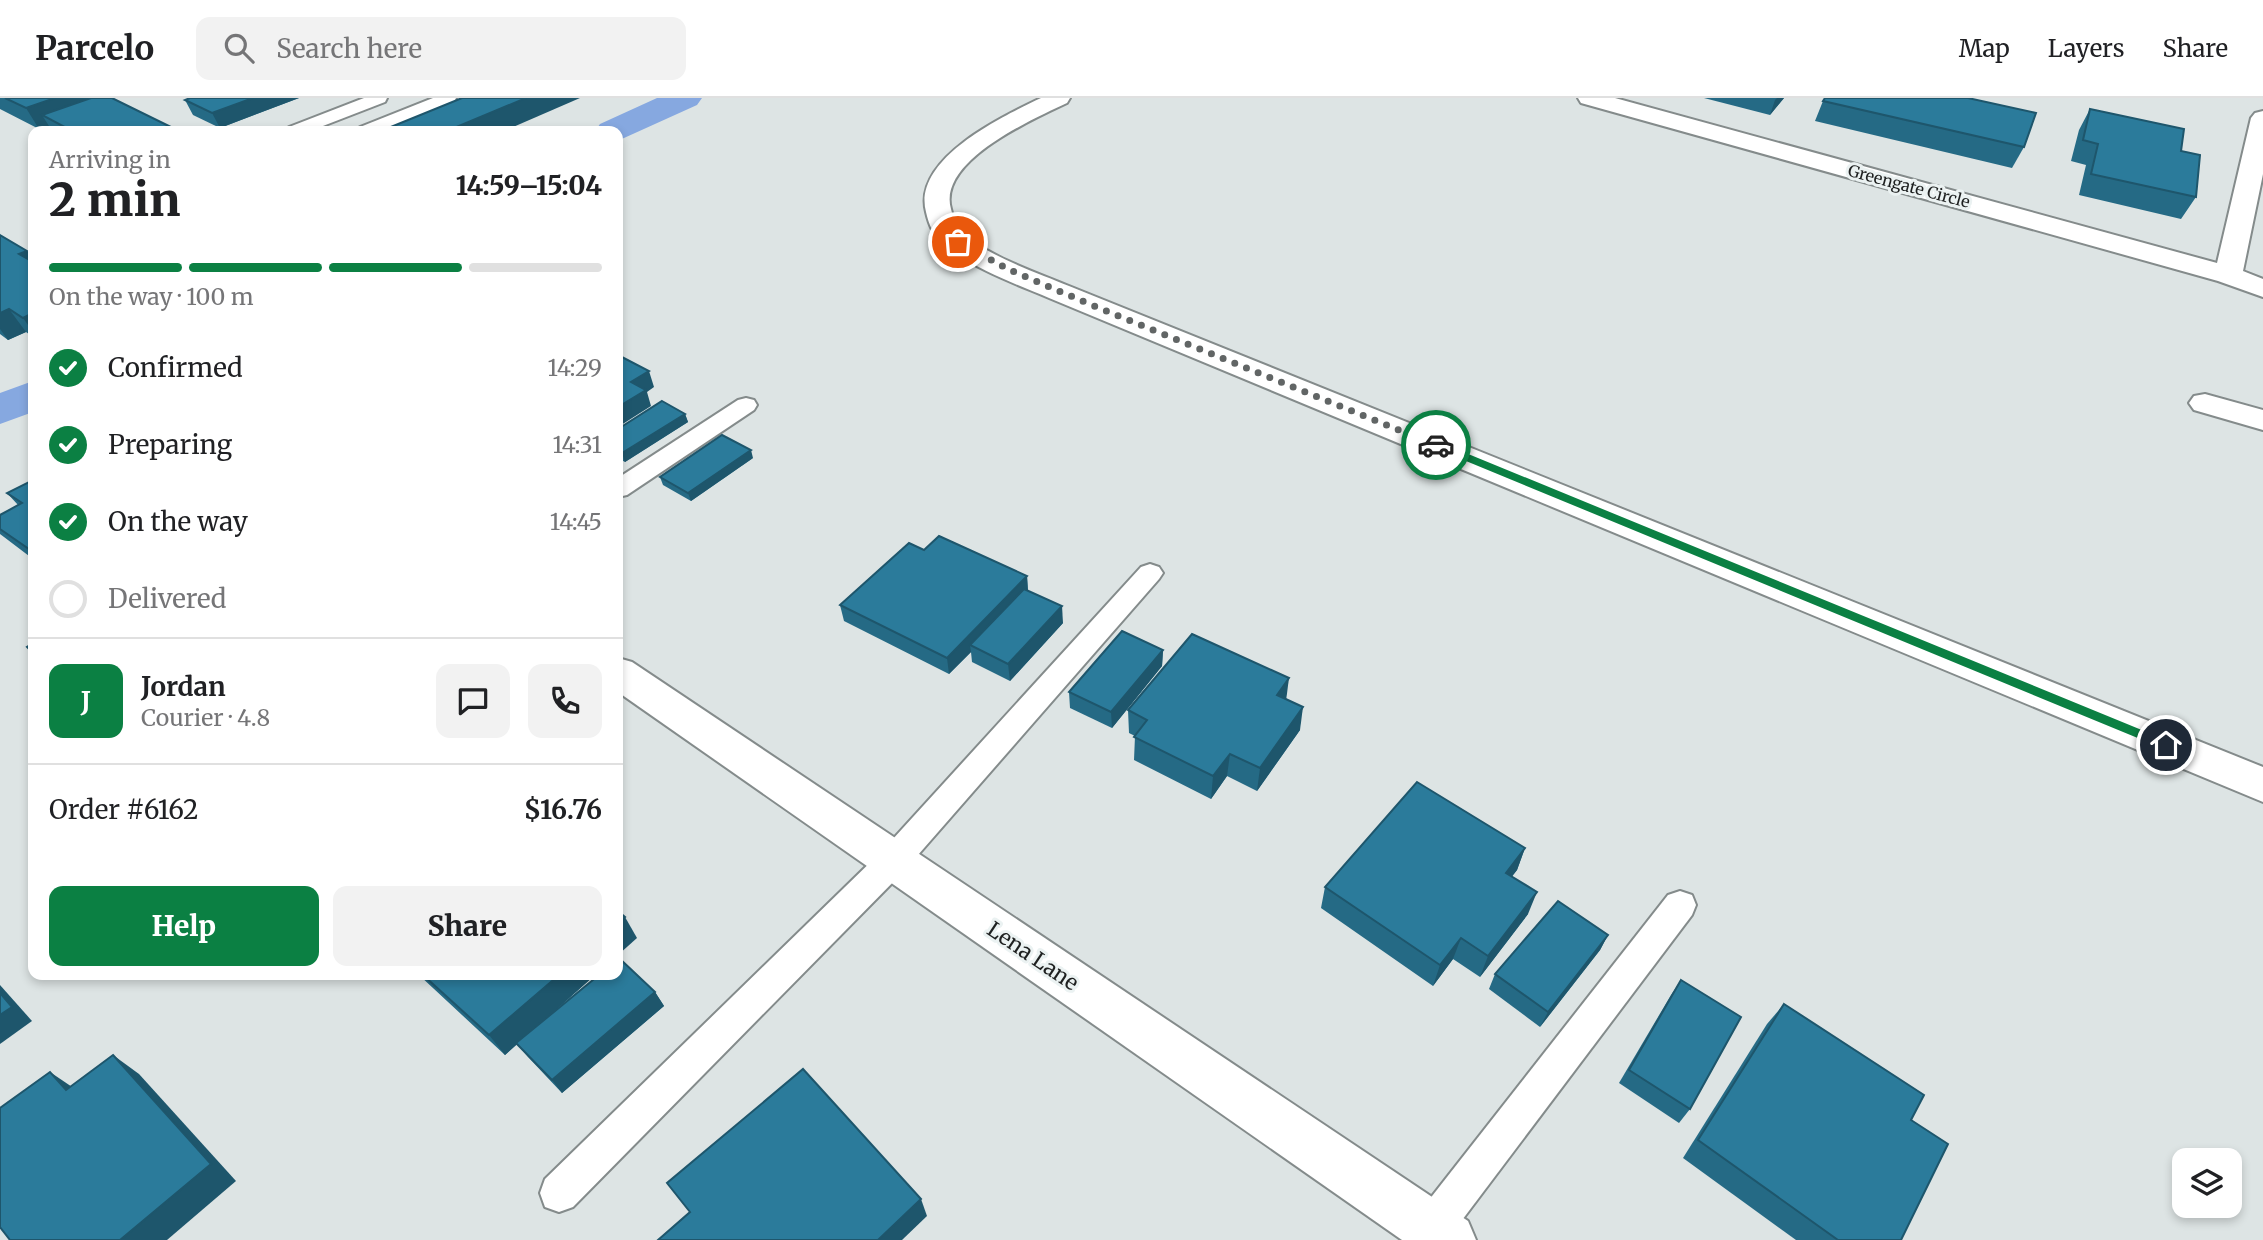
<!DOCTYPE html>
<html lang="en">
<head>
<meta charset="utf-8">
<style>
	body { margin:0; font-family:Merriweather,serif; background:#f2f2f2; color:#202124; height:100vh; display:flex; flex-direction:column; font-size:26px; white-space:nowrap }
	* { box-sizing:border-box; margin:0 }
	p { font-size:23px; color:#757577 }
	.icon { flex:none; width:38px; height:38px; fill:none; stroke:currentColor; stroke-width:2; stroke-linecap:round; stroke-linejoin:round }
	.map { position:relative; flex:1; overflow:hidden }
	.panel { position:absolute; left:28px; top:28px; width:595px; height:854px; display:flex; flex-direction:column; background:#fff; border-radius:14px; box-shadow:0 4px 10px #0003 }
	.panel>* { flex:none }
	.controls { position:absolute; left:2172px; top:1050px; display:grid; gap:14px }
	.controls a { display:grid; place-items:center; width:70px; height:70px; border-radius:14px; background:#fff; box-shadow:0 4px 10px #0003; font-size:35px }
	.pin { position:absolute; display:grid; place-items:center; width:60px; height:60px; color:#fff; margin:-30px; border:4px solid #fff; border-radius:50%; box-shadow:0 2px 7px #0007 }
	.courier { position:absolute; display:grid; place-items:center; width:70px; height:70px; margin:-35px; border:5px solid #0b8043; border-radius:50%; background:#fff; color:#222; box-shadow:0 2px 9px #0007 }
	.head em { font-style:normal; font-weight:800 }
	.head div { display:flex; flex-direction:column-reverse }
	.head { display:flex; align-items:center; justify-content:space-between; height:119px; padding:0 21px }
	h1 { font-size:46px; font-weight:800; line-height:52px }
	.bar { display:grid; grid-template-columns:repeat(4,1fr); gap:10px 7px; align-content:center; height:84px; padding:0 21px }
	.bar i { height:9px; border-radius:5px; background:#e0e0e0 }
	.bar .on { background:#0b8043 }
	.bar p { grid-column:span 4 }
	.line { display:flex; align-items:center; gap:18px; padding:0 21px; border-top:2px solid #e0e0e0 }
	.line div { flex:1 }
	.round { display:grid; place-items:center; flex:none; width:74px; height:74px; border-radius:14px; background:#f2f2f2 }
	ol { padding:0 21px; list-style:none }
	li { display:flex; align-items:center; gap:21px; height:77px }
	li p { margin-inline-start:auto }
	li .icon { padding:7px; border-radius:50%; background:#0b8043; color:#fff; stroke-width:4 }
	li:last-child { color:#757577 }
	li i { width:38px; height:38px; border:4px solid #e0e0e0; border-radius:50% }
	.cta { display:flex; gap:14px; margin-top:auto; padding:14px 21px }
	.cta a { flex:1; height:80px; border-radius:14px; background:#0b8043; color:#fff; font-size:28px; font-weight:800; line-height:80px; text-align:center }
	.cta a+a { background:#f2f2f2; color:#202124 }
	header { display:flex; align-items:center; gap:42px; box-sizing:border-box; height:98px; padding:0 35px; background:#fff; border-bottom:2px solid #e0e0e0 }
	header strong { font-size:33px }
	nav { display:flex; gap:38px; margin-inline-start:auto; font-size:24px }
	.search { width:490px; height:63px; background:#f2f2f2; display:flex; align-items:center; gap:18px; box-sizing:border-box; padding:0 24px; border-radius:14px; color:#757577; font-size:26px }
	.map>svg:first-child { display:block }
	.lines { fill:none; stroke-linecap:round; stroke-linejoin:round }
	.canal { fill:#86a8e0; fill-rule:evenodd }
	.lane-casing { stroke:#848b8b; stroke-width:4 }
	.street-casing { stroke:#848b8b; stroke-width:4 }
	.lane { fill:#fff; fill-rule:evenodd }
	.street { fill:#fff; fill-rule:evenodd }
	.wall { fill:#256a85 }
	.shaded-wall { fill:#1e566c }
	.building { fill:#2b7b9b; stroke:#1e566c; stroke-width:2 }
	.route { fill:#0b8043 }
	.done { stroke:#616565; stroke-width:7; stroke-dasharray:0 12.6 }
	.labels { text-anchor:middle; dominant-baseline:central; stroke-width:6; stroke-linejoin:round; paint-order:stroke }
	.far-street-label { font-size:16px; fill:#1e2020; stroke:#ebf2f2 }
	.near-street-label { font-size:21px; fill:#1e2020; stroke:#ebf2f2 }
</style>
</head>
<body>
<header>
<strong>Parcelo</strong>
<div class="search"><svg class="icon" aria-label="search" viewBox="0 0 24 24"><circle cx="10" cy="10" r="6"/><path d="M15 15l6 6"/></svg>Search here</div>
<nav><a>Map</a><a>Layers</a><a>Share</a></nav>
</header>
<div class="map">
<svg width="2263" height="1142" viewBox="0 0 2263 1142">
	<rect width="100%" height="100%" fill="#dde4e4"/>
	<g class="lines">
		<g class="canal">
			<path d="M 657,0 L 702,0 L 697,7 L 624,40 L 618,42 L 618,33 L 595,33 L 600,26 Z"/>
			<path d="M 33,283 L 33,314 L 0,326 L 0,295 Z"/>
		</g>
		<g class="lane-casing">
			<g id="lane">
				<path d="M 364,0 L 387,0 L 385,4 L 310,33 L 286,33 L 289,29 Z"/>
				<path d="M 433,0 L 456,0 L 454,4 L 381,33 L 357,33 L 360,29 Z"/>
				<path d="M 746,300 L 754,302 L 757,307 L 754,312 L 627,397 L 618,399 L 618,380 L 738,302 Z"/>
				<path d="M 1150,466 L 1159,469 L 1163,475 L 1159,481 L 904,773 L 573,1109 L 559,1114 L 545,1109 L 540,1095 L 545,1081 L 882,753 L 1141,469 Z"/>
				<path d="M 1680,793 L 1692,797 L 1696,807 L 1692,817 L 1447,1142 L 1407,1142 L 1418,1116 L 1668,797 Z"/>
			</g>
		</g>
		<g class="street-casing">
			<g id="street">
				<path d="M 1041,0 L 1070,0 L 1067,5 C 1033,21 937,63 951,111 C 953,118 954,126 959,131 C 983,157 1036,174 1069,188 L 2263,669 L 2263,704 L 1049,200 C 1014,185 973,171 944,146 C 933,137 929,127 926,114 C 912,61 1003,18 1041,0 Z"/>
				<path d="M 1578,0 L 1615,0 L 2217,165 L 2251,20 L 2255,15 L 2263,13 L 2263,76 L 2243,173 L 2263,181 L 2263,199 L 2218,183 L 1581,5 Z"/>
				<path d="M 2205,296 L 2263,312 L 2263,332 L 2194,312 L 2189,305 L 2194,298 Z"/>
				<path d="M 618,560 L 632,564 L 1468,1123 L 1476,1142 L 1402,1142 L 618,594 Z"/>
			</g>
		</g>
		<use href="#lane" class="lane"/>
		<use href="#street" class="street"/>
	</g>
	<g class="wall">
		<path d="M 0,0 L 112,0 L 179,33 L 52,33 L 49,28 L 39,31 L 0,11 Z"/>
		<path d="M 299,0 L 220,30 L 193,17 L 185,2 Z"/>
		<path d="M 1704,0 L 1784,0 L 1770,17 Z"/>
		<path d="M 1823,3 L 2024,49 L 2012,70 L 1815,23 Z"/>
		<path d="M 2090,11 L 2181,53 L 2196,99 L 2181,121 L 2079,97 L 2086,67 L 2071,63 L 2079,32 Z"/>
		<path d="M 0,137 L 27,153 L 33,161 L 33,239 L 26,234 L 8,242 L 0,236 Z"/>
		<path d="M 685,316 L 688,324 L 625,364 L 618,360 L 618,331 Z"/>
		<path d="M 753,360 L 691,403 L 663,387 L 660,379 Z"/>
		<path d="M 33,382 L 33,461 L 4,439 L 0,436 L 0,417 L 18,407 L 7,395 Z"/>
		<path d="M 924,452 L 1027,478 L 1028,493 L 1063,525 L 1010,583 L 972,564 L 971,554 L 949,576 L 844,523 L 840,507 Z"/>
		<path d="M 1163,552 L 1162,568 L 1112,630 L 1070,610 L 1069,594 Z"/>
		<path d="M 1286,601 L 1300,632 L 1257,693 L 1227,678 L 1211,701 L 1134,662 L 1135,638 L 1129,635 L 1128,612 Z"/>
		<path d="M 1525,750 L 1517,772 L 1512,778 L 1528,816 L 1480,879 L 1453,861 L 1433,888 L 1321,810 L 1325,789 Z"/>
		<path d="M 1608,837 L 1600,852 L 1540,929 L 1489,891 L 1495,876 Z"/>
		<path d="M 419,877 L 595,877 L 548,919 L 655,894 L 664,908 L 562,995 L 528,959 L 517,946 L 505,957 Z"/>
		<path d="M 1681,882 L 1690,1011 L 1679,1025 L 1619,985 L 1671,897 Z"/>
		<path d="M 1784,906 L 1901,1142 L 1796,1142 L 1683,1060 L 1767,926 Z"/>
	</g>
	<g class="shaded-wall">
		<path d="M 55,0 L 95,0 L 42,17 L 49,28 L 39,31 L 26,10 Z"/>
		<path d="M 253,0 L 299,0 L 220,30 L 212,15 Z"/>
		<path d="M 526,0 L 580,0 L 504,33 L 447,33 Z"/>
		<path d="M 1777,0 L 1784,0 L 1770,17 L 1775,2 Z"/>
		<path d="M 27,153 L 33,161 L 33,176 L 19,156 Z"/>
		<path d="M 9,211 L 26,234 L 8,242 L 0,231 L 0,215 Z"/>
		<path d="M 33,215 L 33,234 L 23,220 Z"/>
		<path d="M 649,273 L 654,289 L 647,294 L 651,308 L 618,329 L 618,309 L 631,284 Z"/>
		<path d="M 685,316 L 688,324 L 625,364 L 622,355 Z"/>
		<path d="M 751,352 L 753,360 L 691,403 L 688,395 Z"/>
		<path d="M 1027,478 L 1028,495 L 970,547 L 971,554 L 949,576 L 947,560 Z"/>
		<path d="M 1062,508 L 1063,525 L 1010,583 L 1008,566 Z"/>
		<path d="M 1163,552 L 1162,568 L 1112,630 L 1111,614 Z"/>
		<path d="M 1289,580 L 1286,603 L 1277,597 Z"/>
		<path d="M 1303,609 L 1300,632 L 1257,693 L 1260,670 Z"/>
		<path d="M 1230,656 L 1227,678 L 1211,701 L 1213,678 Z"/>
		<path d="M 1525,750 L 1517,772 L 1498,797 L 1506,775 Z"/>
		<path d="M 1537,794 L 1528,816 L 1480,879 L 1488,858 Z"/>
		<path d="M 625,819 L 637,840 L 618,857 L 618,825 Z"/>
		<path d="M 1608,837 L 1600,852 L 1540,929 L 1548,914 Z"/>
		<path d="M 1461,840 L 1453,861 L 1433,888 L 1440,867 Z"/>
		<path d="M 559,877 L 595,877 L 505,957 L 489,937 Z"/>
		<path d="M 0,887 L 32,923 L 0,946 Z"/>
		<path d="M 655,894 L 664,908 L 562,995 L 552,982 Z"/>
		<path d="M 113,957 L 139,976 L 236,1083 L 167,1142 L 120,1142 Z"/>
		<path d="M 50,974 L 78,993 L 66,992 Z"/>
		<path d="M 921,1101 L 927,1118 L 902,1142 L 878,1142 Z"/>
	</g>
	<g class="building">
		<path d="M 5,0 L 55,0 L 26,10 Z"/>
		<path d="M 91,0 L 112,0 L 179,33 L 72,33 L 42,17 Z"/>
		<path d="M 190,0 L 253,0 L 212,15 L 185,2 Z"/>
		<path d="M 462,0 L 526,0 L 447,33 L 381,33 Z"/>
		<path d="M 1825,0 L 1968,0 L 2036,15 L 2024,49 L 1823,3 Z"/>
		<path d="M 2090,11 L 2184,31 L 2181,53 L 2200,57 L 2196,99 L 2091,76 L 2098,46 L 2083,42 Z"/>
		<path d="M 0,137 L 27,153 L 19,156 L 33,164 L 33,215 L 23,220 L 9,211 L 0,215 Z"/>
		<path d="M 618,257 L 649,273 L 631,284 L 646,292 L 618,309 Z"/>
		<path d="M 662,303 L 685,316 L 622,355 L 618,353 L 618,331 Z"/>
		<path d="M 722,337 L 751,352 L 688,395 L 660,379 Z"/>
		<path d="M 33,382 L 33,449 L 29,451 L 0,431 L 0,417 L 22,405 L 7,395 Z"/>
		<path d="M 939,438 L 1027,478 L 947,560 L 840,507 L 909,445 L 924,452 Z"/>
		<path d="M 1024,491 L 1062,508 L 1008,566 L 970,547 Z"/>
		<path d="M 1122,533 L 1163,552 L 1111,614 L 1069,594 Z"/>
		<path d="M 1192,536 L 1289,580 L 1277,597 L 1303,609 L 1260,670 L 1230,656 L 1213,678 L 1134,639 L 1147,622 L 1128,612 Z"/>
		<path d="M 33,545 L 33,555 L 27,549 Z"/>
		<path d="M 1417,684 L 1525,750 L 1506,775 L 1537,794 L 1488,858 L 1461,840 L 1440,867 L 1325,789 Z"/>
		<path d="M 1558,803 L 1608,837 L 1548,914 L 1495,876 Z"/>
		<path d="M 618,813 L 625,819 L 618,825 Z"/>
		<path d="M 619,860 L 655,894 L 552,982 L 516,945 L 599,877 L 618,877 L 618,861 Z"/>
		<path d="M 423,877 L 559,877 L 489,937 Z"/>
		<path d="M 1681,882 L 1741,919 L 1690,1011 L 1629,972 Z"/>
		<path d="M 0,895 L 12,909 L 0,917 Z"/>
		<path d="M 1784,906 L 1924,997 L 1911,1022 L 1948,1046 L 1901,1142 L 1838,1142 L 1698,1042 Z"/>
		<path d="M 113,957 L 211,1066 L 120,1142 L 10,1142 L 0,1129 L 0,1010 L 50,974 L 66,992 Z"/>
		<path d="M 803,971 L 921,1101 L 878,1142 L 658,1142 L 690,1114 L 667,1085 Z"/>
	</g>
	<path class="route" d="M 1432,344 L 1439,344 L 2171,644 L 2172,647 L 2166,652 L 2162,650 L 1432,349 Z"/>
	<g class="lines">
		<path class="done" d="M 958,144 L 1010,172 L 1094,208 L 1436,347"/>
	</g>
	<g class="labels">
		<g class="far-street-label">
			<text transform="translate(1909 88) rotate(15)">Greengate Circle</text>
		</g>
		<g class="near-street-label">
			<text transform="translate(1033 858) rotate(34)">Lena Lane</text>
		</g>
	</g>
</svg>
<div class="controls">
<a><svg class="icon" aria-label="layers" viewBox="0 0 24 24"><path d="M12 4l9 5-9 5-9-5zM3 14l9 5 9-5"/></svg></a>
</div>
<div class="pin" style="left:958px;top:144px;background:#ea580c"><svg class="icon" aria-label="bag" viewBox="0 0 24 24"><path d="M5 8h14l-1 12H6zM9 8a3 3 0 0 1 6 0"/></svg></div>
<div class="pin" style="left:2166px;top:647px;background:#1f2937"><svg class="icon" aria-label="home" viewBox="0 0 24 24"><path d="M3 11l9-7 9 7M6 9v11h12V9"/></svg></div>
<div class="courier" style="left:1436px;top:347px"><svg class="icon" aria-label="car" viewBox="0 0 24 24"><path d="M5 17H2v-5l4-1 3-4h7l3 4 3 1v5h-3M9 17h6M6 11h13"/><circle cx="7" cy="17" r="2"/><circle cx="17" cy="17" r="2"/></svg></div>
<section class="panel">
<div class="head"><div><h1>2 min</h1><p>Arriving in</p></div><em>14:59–15:04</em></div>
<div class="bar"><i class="on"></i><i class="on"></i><i class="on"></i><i></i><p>On the way · 100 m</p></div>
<ol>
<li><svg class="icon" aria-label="check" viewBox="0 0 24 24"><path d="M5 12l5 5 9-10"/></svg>Confirmed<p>14:29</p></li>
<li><svg class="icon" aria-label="check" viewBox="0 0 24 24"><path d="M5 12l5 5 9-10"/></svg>Preparing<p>14:31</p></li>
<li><svg class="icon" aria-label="check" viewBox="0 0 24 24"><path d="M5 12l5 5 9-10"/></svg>On the way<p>14:45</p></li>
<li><i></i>Delivered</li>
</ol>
<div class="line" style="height:126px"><b class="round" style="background:#0b8043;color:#fff">J</b><div><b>Jordan</b><p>Courier · 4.8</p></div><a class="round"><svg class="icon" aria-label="chat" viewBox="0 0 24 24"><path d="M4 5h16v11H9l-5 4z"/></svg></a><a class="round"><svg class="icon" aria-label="phone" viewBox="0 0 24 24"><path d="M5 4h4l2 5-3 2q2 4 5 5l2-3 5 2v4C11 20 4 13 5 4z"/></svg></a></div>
<div class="line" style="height:91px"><div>Order #6162</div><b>$16.76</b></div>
<div class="cta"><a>Help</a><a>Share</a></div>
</section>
</div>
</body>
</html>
